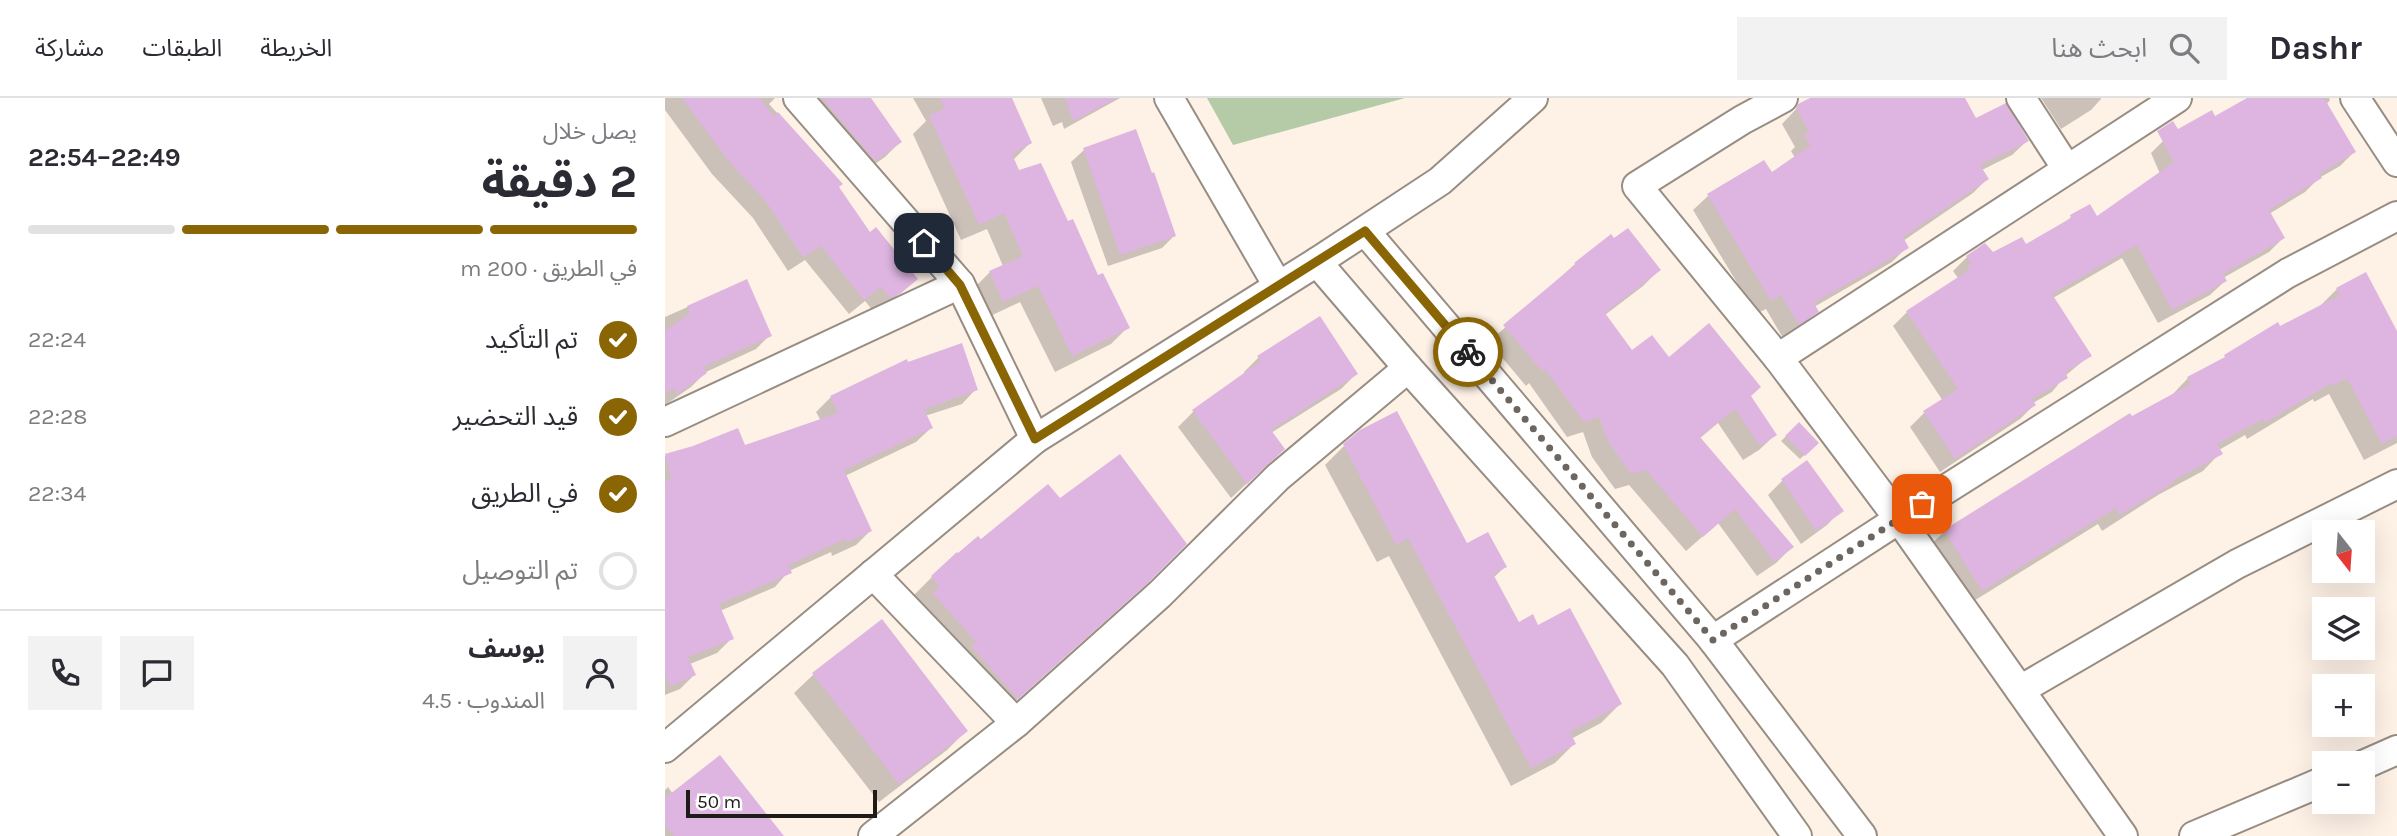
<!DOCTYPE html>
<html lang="ar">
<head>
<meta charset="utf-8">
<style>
	body { margin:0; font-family:Karla,"Noto Sans Arabic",sans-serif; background:#f2f2f3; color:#2b2b33; direction:rtl; height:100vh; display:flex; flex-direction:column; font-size:26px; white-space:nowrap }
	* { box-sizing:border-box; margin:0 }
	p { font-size:23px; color:#7c7c81 }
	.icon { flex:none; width:38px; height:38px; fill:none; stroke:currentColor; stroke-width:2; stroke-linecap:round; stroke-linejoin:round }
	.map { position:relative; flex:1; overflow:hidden; direction:ltr }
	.side { display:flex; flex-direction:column; background:#fff; width:665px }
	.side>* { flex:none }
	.needle { width:46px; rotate:163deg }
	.tools { position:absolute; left:1647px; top:422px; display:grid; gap:14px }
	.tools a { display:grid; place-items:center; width:63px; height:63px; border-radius:0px; background:#fff; box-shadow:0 7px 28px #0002; font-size:35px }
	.scale { position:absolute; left:21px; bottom:18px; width:191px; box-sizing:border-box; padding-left:7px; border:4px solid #1f1b17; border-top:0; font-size:19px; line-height:24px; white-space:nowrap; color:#1f1b17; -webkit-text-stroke:5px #fff; paint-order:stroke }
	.pin { position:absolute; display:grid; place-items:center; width:60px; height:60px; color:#fff; margin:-30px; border-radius:14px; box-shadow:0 4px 10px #0006 }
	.courier { position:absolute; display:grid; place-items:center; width:70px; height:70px; margin:-35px; border:5px solid #8a6504; border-radius:50%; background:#fff; color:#222; box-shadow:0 2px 9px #0007 }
	.overview em { font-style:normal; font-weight:700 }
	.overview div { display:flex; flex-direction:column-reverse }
	.overview { display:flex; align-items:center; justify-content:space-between; height:119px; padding:0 28px }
	h1 { font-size:46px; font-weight:700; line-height:52px }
	.bar { display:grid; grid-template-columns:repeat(4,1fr); gap:10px 7px; align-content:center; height:84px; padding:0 28px }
	.bar i { height:9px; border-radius:5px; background:#e1e1e2 }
	.bar .selected { background:#8a6504 }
	.bar p { grid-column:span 4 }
	.line { display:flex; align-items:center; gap:18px; padding:0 28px; border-top:2px solid #e1e1e2 }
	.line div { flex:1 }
	.round { display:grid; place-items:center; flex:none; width:74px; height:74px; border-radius:0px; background:#f2f2f3 }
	ol { padding:0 28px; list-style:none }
	li { display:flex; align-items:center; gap:21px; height:77px }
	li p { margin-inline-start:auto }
	li .icon { padding:7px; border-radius:50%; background:#8a6504; color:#fff; stroke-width:4 }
	li:last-child { color:#7c7c81 }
	li i { width:38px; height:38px; border:4px solid #e1e1e2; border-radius:50% }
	header { display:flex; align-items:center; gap:42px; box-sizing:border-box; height:98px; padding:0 35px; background:#fff; border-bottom:2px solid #e1e1e2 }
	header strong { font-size:33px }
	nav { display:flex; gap:38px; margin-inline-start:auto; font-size:24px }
	.search { width:490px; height:63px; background:#f2f2f3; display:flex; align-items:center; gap:18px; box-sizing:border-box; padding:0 24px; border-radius:0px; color:#7c7c81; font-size:26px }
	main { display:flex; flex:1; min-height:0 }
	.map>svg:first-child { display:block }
	.green { fill:#b5cba7 }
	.shadow { fill:#0003 }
	.building { fill:#deb5e0 }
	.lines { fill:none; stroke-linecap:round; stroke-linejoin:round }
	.minor-casing { stroke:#978d83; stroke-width:32 }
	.minor { stroke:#fff; stroke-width:28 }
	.done { stroke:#6d6660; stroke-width:7; stroke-dasharray:0 12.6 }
	.route { stroke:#8a6504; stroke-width:9 }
</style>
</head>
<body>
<header>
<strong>Dashr</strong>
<div class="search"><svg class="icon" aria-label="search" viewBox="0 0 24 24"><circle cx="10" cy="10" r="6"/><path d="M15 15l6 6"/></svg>ابحث هنا</div>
<nav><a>الخريطة</a><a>الطبقات</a><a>مشاركة</a></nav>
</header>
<main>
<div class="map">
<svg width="1732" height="738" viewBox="0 0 1732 738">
	<rect width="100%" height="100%" fill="#fef2e7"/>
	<path class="green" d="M 542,0 L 740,0 L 568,47 Z"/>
	<g class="shadow">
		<path d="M 0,0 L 110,0 L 104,6 L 176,86 L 173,89 L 205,136 L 251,181 L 218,210 L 209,214 L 200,203 L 184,216 L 140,162 L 123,173 L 88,120 L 47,76 L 0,12 Z"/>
		<path d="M 131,0 L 204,0 L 235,44 L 220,59 L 194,77 Z"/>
		<path d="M 248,0 L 345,0 L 365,45 L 348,62 L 353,74 L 402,125 L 463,229 L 446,246 L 390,274 L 355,204 L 321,220 L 308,191 L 325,174 L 338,168 L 322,131 L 296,142 L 248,36 L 261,23 Z"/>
		<path d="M 376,0 L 455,0 L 399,31 L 397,24 L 388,28 Z"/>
		<path d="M 1146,0 L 1298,0 L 1310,22 L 1362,43 L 1347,57 L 1317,72 L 1322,81 L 1308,95 L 1238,143 L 1242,149 L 1227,164 L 1149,209 L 1152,213 L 1137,228 L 1118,240 L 1101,211 L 1091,216 L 1028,112 L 1043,98 L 1106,77 L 1130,60 L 1126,53 L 1130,49 L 1117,26 L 1134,8 Z"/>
		<path d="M 1376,0 L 1436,0 L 1436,1 L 1426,12 L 1396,31 Z"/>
		<path d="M 1585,0 L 1664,0 L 1665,2 L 1661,7 L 1689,54 L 1675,68 L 1654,80 L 1640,94 L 1604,116 L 1618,140 L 1604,154 L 1558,180 L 1560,183 L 1545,197 L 1493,225 L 1457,160 L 1388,200 L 1424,258 L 1400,278 L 1387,294 L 1368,305 L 1369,307 L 1355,321 L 1275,374 L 1245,329 L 1259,315 L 1278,303 L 1228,228 L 1242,214 L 1293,180 L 1288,173 L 1302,159 L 1327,156 L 1360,148 L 1399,126 L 1406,119 L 1431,121 L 1502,92 L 1486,55 L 1501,40 L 1550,20 Z"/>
		<path d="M 419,52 L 509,138 L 497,150 L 443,168 L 406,64 Z"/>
		<path d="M 946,139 L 994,172 L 978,188 L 940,217 L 967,255 L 1003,261 L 1084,299 L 1110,337 L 1094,352 L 1078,362 L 1053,325 L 1034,341 L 1127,449 L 1111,465 L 1092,478 L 1053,425 L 1021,453 L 964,387 L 950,391 L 927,359 L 918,334 L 902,339 L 864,285 L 861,288 L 824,244 L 910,166 Z"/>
		<path d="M 1700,177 L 1732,237 L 1732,345 L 1699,362 L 1664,296 L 1649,304 L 1648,301 L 1582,341 L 1580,337 L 1554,352 L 1555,355 L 1538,373 L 1493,397 L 1437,433 L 1433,426 L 1299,509 L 1262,450 L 1280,433 L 1506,298 L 1523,280 L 1555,263 L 1612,226 L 1615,231 L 1655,208 L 1672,191 Z"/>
		<path d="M 81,183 L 105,237 L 91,251 L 41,274 L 26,289 L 0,307 L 0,219 Z"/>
		<path d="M 594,259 L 691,276 L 676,291 L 606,335 L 603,366 L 566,400 L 513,329 L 528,314 L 580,276 L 579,274 Z"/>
		<path d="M 311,291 L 297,306 L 260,318 L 266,330 L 251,344 L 180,378 L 205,433 L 191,447 L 167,458 L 166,454 L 124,473 L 110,489 L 55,513 L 67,540 L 52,555 L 25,566 L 29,577 L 15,591 L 0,597 L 0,358 L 29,350 L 79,349 L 156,323 L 151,314 L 166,299 Z"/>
		<path d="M 1134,326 L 1152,345 L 1135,361 L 1116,343 Z"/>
		<path d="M 679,348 L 801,447 L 840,469 L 828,480 L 853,526 L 873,529 L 955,606 L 936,625 L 906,641 L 909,646 L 890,665 L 846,688 L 724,458 L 712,464 L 660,367 Z"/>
		<path d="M 1118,382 L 1176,412 L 1162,427 L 1136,446 L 1103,397 Z"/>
		<path d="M 267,479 L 463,502 L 334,618 L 249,497 Z"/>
		<path d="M 149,576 L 301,633 L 282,652 L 214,704 L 129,595 Z"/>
		<path d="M 3,689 L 8,696 L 117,738 L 0,738 L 0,692 Z"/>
	</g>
	<g class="building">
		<path d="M 17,0 L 95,0 L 109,19 L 113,14 L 178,86 L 174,89 L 205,134 L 211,129 L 253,181 L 235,196 L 225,200 L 216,189 L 199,202 L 156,148 L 138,159 L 102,105 L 62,61 Z"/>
		<path d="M 157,0 L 206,0 L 237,44 L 210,63 Z"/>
		<path d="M 274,0 L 347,0 L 367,45 L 347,56 L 354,72 L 376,65 L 403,123 L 408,121 L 433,177 L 438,175 L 465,230 L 407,258 L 373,188 L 338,204 L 324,173 L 358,158 L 339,115 L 314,127 L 264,18 L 280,10 Z"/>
		<path d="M 400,0 L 452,0 L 408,23 Z"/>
		<path d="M 1145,0 L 1300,0 L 1311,20 L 1341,5 L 1364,43 L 1315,67 L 1324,81 L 1238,139 L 1244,150 L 1149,205 L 1154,214 L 1134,227 L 1116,197 L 1106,203 L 1042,96 L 1099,62 L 1107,74 L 1146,47 L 1139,37 L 1144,34 L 1131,10 L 1133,6 Z"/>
		<path d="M 1582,0 L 1659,0 L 1691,54 L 1654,76 L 1657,80 L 1604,112 L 1620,140 L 1558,176 L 1562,183 L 1507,212 L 1472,147 L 1387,196 L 1427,258 L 1400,274 L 1403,280 L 1367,301 L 1371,307 L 1290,361 L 1258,313 L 1293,291 L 1241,213 L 1304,172 L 1302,168 L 1307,165 L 1301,158 L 1320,145 L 1328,154 L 1357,139 L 1361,146 L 1406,120 L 1405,117 L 1425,106 L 1432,118 L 1509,64 L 1492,33 L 1508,23 L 1513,31 L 1547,12 L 1550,18 Z"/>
		<path d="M 471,31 L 487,75 L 489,74 L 511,138 L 455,157 L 418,50 Z"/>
		<path d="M 963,130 L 996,172 L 940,215 L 967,252 L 987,237 L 1004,259 L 1044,225 L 1096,289 L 1086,298 L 1112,337 L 1095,348 L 1070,311 L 1035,339 L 1129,449 L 1109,464 L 1070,411 L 1038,439 L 981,372 L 966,376 L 943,343 L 934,319 L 919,324 L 880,271 L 877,273 L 838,227 L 911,166 L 909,165 L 946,136 L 949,140 Z"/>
		<path d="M 1701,174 L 1732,233 L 1732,338 L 1717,346 L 1682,280 L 1667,288 L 1666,285 L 1600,325 L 1598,321 L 1552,346 L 1558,356 L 1507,383 L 1508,385 L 1455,417 L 1451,410 L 1317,493 L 1279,432 L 1465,315 L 1467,318 L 1526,286 L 1522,279 L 1560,259 L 1559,257 L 1613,224 L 1615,228 L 1675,197 L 1671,190 Z"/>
		<path d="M 82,181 L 107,238 L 38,269 L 42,275 L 12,296 L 8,290 L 0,296 L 0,233 L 25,215 L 22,208 Z"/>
		<path d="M 655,218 L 693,276 L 606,332 L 620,351 L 582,386 L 527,312 L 596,263 L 592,258 Z"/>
		<path d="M 297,245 L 313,292 L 259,311 L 268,330 L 179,372 L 207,433 L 182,444 L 180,441 L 123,467 L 127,475 L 54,506 L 69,541 L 23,559 L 31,577 L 5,588 L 0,576 L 0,384 L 6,381 L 0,356 L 28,348 L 73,330 L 80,347 L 173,315 L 165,298 L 242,261 L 243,264 Z"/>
		<path d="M 732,313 L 802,445 L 823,434 L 842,469 L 828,476 L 854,524 L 868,516 L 873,527 L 905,510 L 957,606 L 905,634 L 911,646 L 866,670 L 743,440 L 731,447 L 678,346 L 695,332 Z"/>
		<path d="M 1134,324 L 1154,345 L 1140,358 L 1120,338 Z"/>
		<path d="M 455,356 L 522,446 L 484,484 L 353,601 L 306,548 L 311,544 L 268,495 L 274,489 L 266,478 L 292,454 L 293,455 L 313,438 L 316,441 L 383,386 L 395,400 Z"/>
		<path d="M 1142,362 L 1179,413 L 1151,433 L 1116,381 Z"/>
		<path d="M 217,521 L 303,633 L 234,686 L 147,575 Z"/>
		<path d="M 55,657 L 119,738 L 9,738 L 0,727 L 0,700 Z"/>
	</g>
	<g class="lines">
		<g class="minor-casing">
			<g id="minor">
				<path d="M 133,0 L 295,186 L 370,341"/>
				<path d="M 504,0 L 613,188"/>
				<path d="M 1118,0 L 1077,22 L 972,88 L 1113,260 L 1234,421 L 1623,175 L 1732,118"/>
				<path d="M 1356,0 L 1402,71"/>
				<path d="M 1690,0 L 1732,64"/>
				<path d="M 700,133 L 1048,542 L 1197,738"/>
				<path d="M 652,164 L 743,270 L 1010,567 L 1132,738"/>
				<path d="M 1113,260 L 1512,0"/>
				<path d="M 0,324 L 295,186"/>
				<path d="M 208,476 L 351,625"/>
				<path d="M 1048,542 L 1234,421 L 1458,738"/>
				<path d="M 1355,592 L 1572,466 L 1732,386"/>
				<path d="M 0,650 L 370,341 L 652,164 L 775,83 L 868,0"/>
				<path d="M 1698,667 L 1732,652"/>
				<path d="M 208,738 L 351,625 L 495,496 L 613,379 L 743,270"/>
				<path d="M 1529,738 L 1659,683"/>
			</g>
		</g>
		<use href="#minor" class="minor"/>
	</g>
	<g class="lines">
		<path class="done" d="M 803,254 L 1048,542 L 1257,406"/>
		<path class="route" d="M 259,145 L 295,187 L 370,341 L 700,133 L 803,254"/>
	</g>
</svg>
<div class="tools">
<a><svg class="needle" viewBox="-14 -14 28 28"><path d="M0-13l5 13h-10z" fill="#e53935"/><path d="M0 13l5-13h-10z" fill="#7c7c81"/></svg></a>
<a><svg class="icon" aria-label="layers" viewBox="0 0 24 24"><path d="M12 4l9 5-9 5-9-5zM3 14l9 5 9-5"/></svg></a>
<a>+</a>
<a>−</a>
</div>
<div class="scale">50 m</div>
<div class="pin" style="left:1257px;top:406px;background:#ea580c"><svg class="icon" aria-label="bag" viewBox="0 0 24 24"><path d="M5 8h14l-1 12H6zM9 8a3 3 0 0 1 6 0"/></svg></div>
<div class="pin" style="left:259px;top:145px;background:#1f2937"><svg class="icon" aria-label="home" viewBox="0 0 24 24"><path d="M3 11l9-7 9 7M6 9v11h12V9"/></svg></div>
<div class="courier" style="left:803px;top:254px"><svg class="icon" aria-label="bike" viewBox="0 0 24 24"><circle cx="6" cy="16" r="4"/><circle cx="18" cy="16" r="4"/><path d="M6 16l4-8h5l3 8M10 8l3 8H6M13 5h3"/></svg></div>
</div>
<section class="side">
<div class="overview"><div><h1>2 دقيقة</h1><p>يصل خلال</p></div><em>22:49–22:54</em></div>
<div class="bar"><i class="selected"></i><i class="selected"></i><i class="selected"></i><i></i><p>في الطريق · 200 m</p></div>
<ol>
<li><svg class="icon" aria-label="check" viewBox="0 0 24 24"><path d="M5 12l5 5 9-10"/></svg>تم التأكيد<p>22:24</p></li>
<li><svg class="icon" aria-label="check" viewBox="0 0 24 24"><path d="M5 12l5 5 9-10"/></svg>قيد التحضير<p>22:28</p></li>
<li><svg class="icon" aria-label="check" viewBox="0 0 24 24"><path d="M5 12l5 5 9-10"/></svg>في الطريق<p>22:34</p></li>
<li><i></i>تم التوصيل</li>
</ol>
<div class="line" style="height:126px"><a class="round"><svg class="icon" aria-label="person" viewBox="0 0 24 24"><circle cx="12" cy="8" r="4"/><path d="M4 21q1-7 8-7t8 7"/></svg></a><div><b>يوسف</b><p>المندوب · 4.5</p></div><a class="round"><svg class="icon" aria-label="chat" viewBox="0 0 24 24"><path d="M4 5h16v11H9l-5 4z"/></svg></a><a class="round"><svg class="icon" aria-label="phone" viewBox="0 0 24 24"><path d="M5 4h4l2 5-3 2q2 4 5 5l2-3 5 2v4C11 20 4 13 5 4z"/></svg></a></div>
</section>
</main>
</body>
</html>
